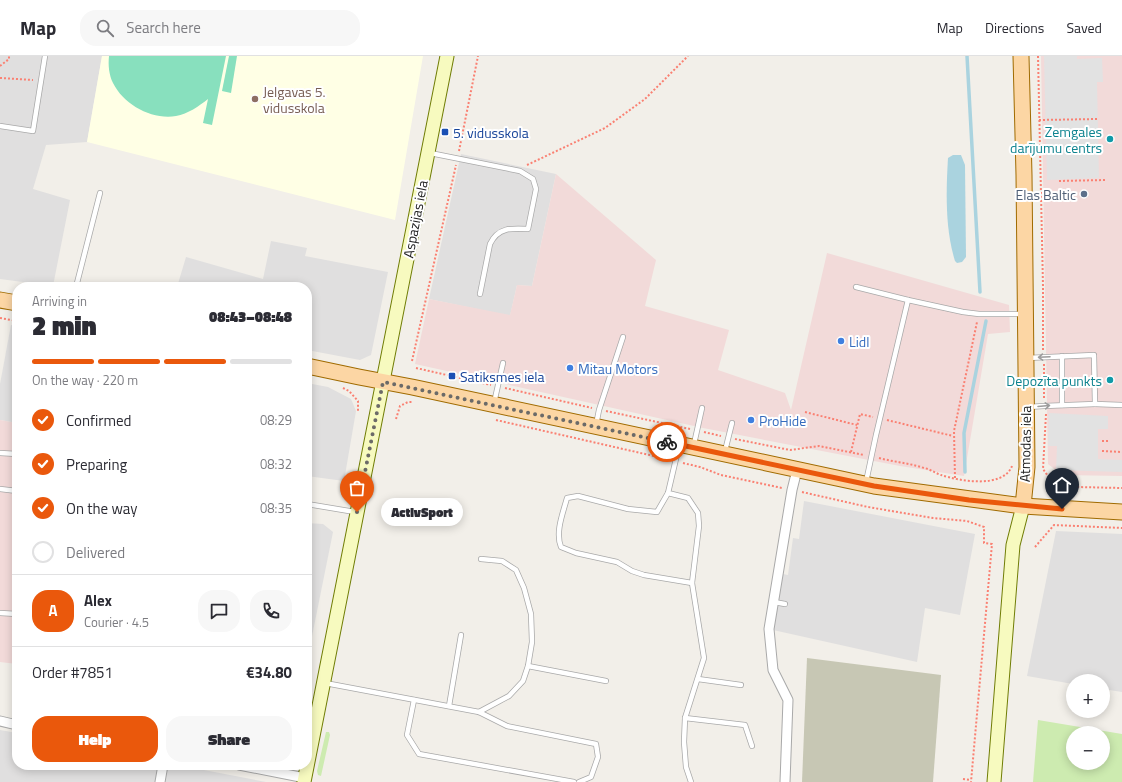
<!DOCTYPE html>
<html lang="en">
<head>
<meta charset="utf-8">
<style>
	body { margin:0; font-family:"Titillium Web",sans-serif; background:#f7f7f7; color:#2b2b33; height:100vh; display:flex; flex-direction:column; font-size:15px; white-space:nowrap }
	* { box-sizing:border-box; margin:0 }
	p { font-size:13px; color:#7c7c81 }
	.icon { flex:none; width:22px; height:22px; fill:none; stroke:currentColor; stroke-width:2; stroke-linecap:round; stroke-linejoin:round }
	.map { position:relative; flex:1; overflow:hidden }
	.sheet { position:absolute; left:12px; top:226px; width:300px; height:488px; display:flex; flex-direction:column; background:#fff; border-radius:16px; box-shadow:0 2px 10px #0003 }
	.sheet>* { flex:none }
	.tools { position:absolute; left:1066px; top:618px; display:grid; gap:8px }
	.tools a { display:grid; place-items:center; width:44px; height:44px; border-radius:50%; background:#fff; box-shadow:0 2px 10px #0003; font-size:20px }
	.pin { position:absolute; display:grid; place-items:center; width:34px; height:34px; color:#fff; margin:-41px -17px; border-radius:50% 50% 50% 0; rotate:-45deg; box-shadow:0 0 4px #0007 }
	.pin .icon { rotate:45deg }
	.courier { position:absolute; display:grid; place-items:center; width:40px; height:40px; margin:-20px; border:3px solid #ea580c; border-radius:50%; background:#fff; color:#222; box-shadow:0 1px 5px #0007 }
	.bubble { position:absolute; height:28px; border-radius:14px; background:#fff; box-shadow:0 2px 10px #0003; font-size:13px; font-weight:800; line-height:28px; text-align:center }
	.overview em { font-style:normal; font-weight:800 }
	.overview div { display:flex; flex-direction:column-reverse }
	.overview { display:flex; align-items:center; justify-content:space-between; height:68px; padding:0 20px }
	h1 { font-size:26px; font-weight:800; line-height:30px }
	.bar { display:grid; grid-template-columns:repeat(4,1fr); gap:6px 4px; align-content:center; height:48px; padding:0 20px }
	.bar i { height:5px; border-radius:3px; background:#e1e1e2 }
	.bar .on { background:#ea580c }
	.bar p { grid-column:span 4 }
	.line { display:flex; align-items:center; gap:10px; padding:0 20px; border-top:1px solid #e1e1e2 }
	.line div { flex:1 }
	.round { display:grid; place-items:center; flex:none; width:42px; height:42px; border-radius:16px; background:#f7f7f7 }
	ol { padding:0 20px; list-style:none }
	li { display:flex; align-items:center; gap:12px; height:44px }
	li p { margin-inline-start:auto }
	li .icon { padding:4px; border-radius:50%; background:#ea580c; color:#fff; stroke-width:4 }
	li:last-child { color:#7c7c81 }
	li i { width:22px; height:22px; border:2px solid #e1e1e2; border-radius:50% }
	.action { display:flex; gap:8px; margin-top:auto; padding:8px 20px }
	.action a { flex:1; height:46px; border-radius:16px; background:#ea580c; color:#fff; font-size:16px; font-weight:800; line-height:46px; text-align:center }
	.action a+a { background:#f7f7f7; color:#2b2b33 }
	header { display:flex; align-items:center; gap:24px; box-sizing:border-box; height:56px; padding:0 20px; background:#fff; border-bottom:1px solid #e1e1e2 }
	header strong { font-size:19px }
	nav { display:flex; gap:22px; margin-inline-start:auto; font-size:14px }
	.search { width:280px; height:36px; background:#f7f7f7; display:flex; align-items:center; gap:10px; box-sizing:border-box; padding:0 14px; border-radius:16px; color:#7c7c81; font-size:15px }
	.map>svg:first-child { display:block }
	.residential { fill:#e0dfdf }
	.commercial { fill:#f2dad9 }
	.education { fill:#ffffe5 }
	.construction { fill:#c7c7b4 }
	.grass { fill:#cdebb0; fill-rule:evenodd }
	.pitch { fill:#88e0be }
	.parking { fill:#e2e2e2 }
	.water { fill:#aad3df }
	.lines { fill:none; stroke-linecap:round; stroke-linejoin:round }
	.stream { stroke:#aad3df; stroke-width:3.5 }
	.lane-casing { stroke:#a9a9a9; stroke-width:6 }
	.street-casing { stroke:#a9a9a9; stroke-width:11 }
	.secondary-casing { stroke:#707d05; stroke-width:15 }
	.primary-casing { stroke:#a06b00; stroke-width:17 }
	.path { stroke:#fa8072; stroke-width:2; stroke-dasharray:2 2; stroke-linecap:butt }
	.lane { stroke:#fff; stroke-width:4.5 }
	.street { stroke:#fff; stroke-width:9 }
	.secondary { stroke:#f7fabf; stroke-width:13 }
	.primary { stroke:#fcd6a4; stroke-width:15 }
	.oneway { stroke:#9c9c9c }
	.done { stroke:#6b6a68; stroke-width:4; stroke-dasharray:0 7.2 }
	.route { stroke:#ea580c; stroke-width:5 }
	.education-dot { fill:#8d6e63; stroke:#fff; stroke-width:1.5 }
	.transit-dot { fill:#1a4fb4; stroke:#fff; stroke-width:1.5 }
	.culture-dot { fill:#0f9aa8; stroke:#fff; stroke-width:1.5 }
	.service-dot { fill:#5c6f8a; stroke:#fff; stroke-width:1.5 }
	.shop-dot { fill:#3f7fe0; stroke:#fff; stroke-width:1.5 }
	.labels { text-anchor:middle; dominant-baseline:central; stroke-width:4; stroke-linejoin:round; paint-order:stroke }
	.education-label { font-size:14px; fill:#785e54; stroke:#fff; text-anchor:start }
	.culture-label { font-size:14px; fill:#0d838f; stroke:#fff; text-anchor:end }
	.transit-label { font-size:14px; fill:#164399; stroke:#fff; text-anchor:start }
	.service-label { font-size:14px; fill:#4e5e75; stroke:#fff; text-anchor:end }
	.street-label { font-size:14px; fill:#222; stroke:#fff }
	.shop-label { font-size:14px; fill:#366cbe; stroke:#fff; text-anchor:start }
</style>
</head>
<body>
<header>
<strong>Map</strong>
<div class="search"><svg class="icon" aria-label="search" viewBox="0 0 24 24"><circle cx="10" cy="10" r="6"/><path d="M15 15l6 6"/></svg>Search here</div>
<nav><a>Map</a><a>Directions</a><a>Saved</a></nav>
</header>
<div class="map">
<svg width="1122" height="726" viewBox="0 0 1122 726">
	<rect width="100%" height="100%" fill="#f2efe9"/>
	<g class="residential">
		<path d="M 0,0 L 102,0 L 87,86 L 46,89 L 33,133 L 70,144 L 53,230 L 0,223 Z"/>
		<path d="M 461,98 L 556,118 L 532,230 L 517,229 L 510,260 L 429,243 Z"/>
		<path d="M 271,185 L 307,192 L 305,200 L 388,216 L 371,299 L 360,304 L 307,294 L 307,231 L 177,231 L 186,201 L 263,223 Z"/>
		<path d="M 11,269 L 17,270 L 17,367 L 0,364 L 0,328 Z"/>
		<path d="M 307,327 L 328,331 L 351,343 L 356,355 L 344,425 L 307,420 Z"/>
		<path d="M 804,445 L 975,478 L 960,559 L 925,552 L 917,606 L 773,574 L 783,518 L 788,519 L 793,482 L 799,483 Z"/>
		<path d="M 307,467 L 323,468 L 333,476 L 307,605 Z"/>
		<path d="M 1056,475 L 1122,478 L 1122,636 L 1103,633 L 1103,625 L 1073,625 L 1073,628 L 1027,620 Z"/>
		<path d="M 0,674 L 17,677 L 17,709 L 178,709 L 266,726 L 0,726 Z"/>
	</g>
	<g class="commercial">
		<path d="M 1041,0 L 1122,0 L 1122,420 L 1062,419 L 1048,408 Z"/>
		<path d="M 556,118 L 656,204 L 645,250 L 729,274 L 718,314 L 785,337 L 791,354 L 827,197 L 1009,249 L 1010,276 L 988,278 L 964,420 L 900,410 L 703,372 L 415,308 L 429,243 L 510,259 L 517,229 L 532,230 Z"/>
		<path d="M 0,364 L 17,367 L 17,608 L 0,606 Z"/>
	</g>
	<path class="education" d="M 102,0 L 423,0 L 395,164 L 87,86 Z"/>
	<path class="construction" d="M 807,602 L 941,619 L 933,726 L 802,726 Z"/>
	<g class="grass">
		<path d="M 1038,664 L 1122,678 L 1122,726 L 1033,726 ZM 1073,677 L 1103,677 L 1103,707 L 1073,707 Z"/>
		<path d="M 326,676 L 329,676 L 330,679 L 321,720 L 318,719 L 317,715 Z"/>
	</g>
	<g class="pitch">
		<path d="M 109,0 L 226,0 L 212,69 L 203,67 L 208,43 C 199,50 188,58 176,60 C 152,64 124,49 113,27 C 109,19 108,9 109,0 Z"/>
		<path d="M 229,0 L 237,0 L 231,37 L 222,35 Z"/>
	</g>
	<g class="parking">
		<path d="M 1044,0 L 1077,0 L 1077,3 L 1102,2 L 1103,26 L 1097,26 L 1099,122 L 1047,124 Z"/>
		<path d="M 1049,357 L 1108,360 L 1108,373 L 1098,373 L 1098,403 L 1122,404 L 1122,416 L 1056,414 L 1057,390 L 1048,390 Z"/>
	</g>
	<path class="water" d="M 953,99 L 961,99 L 965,109 L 966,201 L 962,206 L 957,207 L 955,205 C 945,173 946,135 948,102 Z"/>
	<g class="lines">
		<g class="stream">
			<path d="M 967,0 L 980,236"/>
			<path d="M 965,416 L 964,377 L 986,265"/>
		</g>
		<g class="lane-casing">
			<g id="lane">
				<path d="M 0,70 L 33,75 L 45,0"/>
				<path d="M 430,97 L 520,115 L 533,123 L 536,133 L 528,173 C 512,172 498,171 490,188 L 480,238"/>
				<path d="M 76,231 L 100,137"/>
				<path d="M 856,231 L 908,244"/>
				<path d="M 1062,300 L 1062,349"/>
				<path d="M 1027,302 L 1094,299 L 1095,348 L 1044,350 L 1028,351"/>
				<path d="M 494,347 L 503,307"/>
				<path d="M 1095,348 L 1122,349"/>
				<path d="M 596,369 L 599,354 L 623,281"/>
				<path d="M 694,388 L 702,352"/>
				<path d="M 679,390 L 668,437 L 688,442 L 698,457 L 699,470 L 692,527 L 704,602 L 685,662 L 684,686 L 686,711 L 691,726"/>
				<path d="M 725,395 L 732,367"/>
				<path d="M 0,397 L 17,398"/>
				<path d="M 866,426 L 876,379 L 908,244 L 963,256 L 979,258 L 1024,258"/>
				<path d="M 0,433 L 17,435"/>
				<path d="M 668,437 L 657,456 L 628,453 L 578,440 L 567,442 C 563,457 555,476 561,491 L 576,497 L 617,506 L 632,515 L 644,519 L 692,527"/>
				<path d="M 307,448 L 355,456"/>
				<path d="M 774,546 L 785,548"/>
				<path d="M 0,557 L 17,558"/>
				<path d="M 528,610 L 606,625"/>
				<path d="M 698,623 L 741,629"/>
				<path d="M 325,627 L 479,656 L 507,670 L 596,688 L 598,701 L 591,721 L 579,726"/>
				<path d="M 414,644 L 407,679 L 419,698 L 574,726"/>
				<path d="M 449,650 L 461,579"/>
				<path d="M 479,656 L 509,640 L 523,625 L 528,610 L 532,586 L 531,558 L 524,532 L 516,514 L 502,505 L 481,503"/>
				<path d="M 685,662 L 745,669 L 752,690"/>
			</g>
		</g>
		<g class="street-casing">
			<g id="street">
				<path d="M 0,665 L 17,669"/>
				<path d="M 239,709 L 305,722"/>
				<path d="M 160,726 L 163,709"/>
				<path d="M 785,726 L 788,644 L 773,614 L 769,573 L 792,434 L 797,414"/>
			</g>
		</g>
		<g class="secondary-casing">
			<g id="secondary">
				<path d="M 304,726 L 447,0"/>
				<path d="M 994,726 L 1013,489 L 1023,450"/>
			</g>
		</g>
		<g class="primary-casing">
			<g id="primary">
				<path d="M 1021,0 L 1024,119 L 1027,411 L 1023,450"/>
				<path d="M 0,244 L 17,247"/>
				<path d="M 307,310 L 359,321 L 412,331 L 874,430 L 1023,450 L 1122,456"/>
			</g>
		</g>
		<g class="path">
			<path d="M 1038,0 L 1043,230 L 1043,294"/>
			<path d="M 0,10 L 9,3 L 9,0"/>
			<path d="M 0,22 L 33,24"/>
			<path d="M 1039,64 L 1098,63"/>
			<path d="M 459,95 L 478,0"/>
			<path d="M 527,109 L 605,72 L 645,43 L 688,0"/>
			<path d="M 1059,125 L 1106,124"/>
			<path d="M 0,262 L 17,265"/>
			<path d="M 412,305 L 456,109"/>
			<path d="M 1044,308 L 1044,342"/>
			<path d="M 416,312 L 491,329"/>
			<path d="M 343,332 L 349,335 L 358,345 L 358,356"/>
			<path d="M 505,332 L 592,352"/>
			<path d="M 606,355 L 690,373"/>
			<path d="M 805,356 L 857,369"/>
			<path d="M 1046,358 L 1043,413 L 1050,423 L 1059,428 L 1076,431 L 1122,432"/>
			<path d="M 396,363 L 400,350 L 408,346 L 412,346"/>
			<path d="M 496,364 L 667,403"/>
			<path d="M 887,364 L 953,380"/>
			<path d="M 704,376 L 721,380"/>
			<path d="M 735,383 L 790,394 L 819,390 L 864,399"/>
			<path d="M 1102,385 L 1109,385"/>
			<path d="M 1102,395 L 1122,396"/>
			<path d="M 851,396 L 860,358 L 873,361"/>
			<path d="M 879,402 C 894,406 909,407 924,412 C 930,413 935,417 941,419 C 959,425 1003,433 1012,410"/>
			<path d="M 683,407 L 700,411 L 721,419 L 782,432"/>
			<path d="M 955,422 L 954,375 L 977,266"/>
			<path d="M 802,436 L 868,451 L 933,462 L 967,465 L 984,471 L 984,487 L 992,488 L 971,726"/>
			<path d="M 1035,491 L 1054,469 L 1122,472"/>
			<path d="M 963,723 L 971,724"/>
		</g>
		<use href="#lane" class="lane"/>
		<use href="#street" class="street"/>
		<use href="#secondary" class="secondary"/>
		<use href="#primary" class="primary"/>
	</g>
	<defs><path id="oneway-shaft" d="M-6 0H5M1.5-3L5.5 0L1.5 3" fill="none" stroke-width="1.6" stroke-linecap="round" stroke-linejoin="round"/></defs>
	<g class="oneway">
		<use href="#oneway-shaft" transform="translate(1044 301) rotate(177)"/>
		<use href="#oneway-shaft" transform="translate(1044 350) rotate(-5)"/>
	</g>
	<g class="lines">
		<path class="done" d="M 357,456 L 383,326 L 667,386"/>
		<path class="route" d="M 667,386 L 874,430 L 969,444 L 1062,453"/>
	</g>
	<circle class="education-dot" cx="255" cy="43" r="4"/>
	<g class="transit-dot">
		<rect x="441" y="72" width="8" height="8" rx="2"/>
		<rect x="448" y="316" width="8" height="8" rx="2"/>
	</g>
	<g class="culture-dot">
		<circle cx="1110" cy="83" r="4"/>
		<circle cx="1110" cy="324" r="4"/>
	</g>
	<circle class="service-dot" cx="1084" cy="138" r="4"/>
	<g class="shop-dot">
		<circle cx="841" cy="285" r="4"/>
		<circle cx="570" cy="312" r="4"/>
		<circle cx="751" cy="364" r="4"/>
	</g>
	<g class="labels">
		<g class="education-label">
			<text x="263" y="35">Jelgavas 5.<tspan x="263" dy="16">vidusskola</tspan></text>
		</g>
		<g class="culture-label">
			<text x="1102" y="75">Zemgales<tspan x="1102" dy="16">darījumu centrs</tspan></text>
			<text x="1102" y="324">Depozīta punkts</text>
		</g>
		<g class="transit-label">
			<text x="453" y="76">5. vidusskola</text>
			<text x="460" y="320">Satiksmes iela</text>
		</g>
		<g class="service-label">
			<text x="1076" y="138">Elas Baltic</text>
		</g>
		<g class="street-label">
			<text transform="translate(415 163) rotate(-79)">Aspazijas iela</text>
			<text transform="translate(1025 388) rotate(-89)">Atmodas iela</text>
		</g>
		<g class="shop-label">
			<text x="849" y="285">Lidl</text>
			<text x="578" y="312">Mitau Motors</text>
			<text x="759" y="364">ProHide</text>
		</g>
	</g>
</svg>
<div class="tools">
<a>+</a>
<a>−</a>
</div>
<div class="pin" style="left:357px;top:456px;background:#ea580c"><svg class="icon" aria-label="bag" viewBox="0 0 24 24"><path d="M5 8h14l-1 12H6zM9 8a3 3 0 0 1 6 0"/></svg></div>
<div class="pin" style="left:1062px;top:453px;background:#1f2937"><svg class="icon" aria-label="home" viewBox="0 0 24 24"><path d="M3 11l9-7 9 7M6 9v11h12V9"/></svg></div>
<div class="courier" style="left:667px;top:386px"><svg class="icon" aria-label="bike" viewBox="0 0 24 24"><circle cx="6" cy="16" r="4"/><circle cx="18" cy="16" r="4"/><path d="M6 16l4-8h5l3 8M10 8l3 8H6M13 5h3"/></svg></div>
<div class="bubble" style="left:381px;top:442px;width:82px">ActivSport</div>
<section class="sheet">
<div class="overview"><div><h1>2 min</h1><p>Arriving in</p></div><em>08:43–08:48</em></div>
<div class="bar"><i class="on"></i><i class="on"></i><i class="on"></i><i></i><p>On the way · 220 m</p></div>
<ol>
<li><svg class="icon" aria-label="check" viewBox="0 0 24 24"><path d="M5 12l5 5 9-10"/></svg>Confirmed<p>08:29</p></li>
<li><svg class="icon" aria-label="check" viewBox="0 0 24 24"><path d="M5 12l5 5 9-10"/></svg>Preparing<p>08:32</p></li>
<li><svg class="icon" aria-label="check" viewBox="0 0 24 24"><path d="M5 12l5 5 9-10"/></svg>On the way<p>08:35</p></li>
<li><i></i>Delivered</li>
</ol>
<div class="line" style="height:72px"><b class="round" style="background:#ea580c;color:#fff">A</b><div><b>Alex</b><p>Courier · 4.5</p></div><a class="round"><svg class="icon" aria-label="chat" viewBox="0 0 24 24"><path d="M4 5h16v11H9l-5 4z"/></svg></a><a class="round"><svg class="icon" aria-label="phone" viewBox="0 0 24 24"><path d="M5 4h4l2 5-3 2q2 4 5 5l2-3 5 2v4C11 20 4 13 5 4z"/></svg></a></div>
<div class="line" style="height:52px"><div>Order #7851</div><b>€34.80</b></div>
<div class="action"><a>Help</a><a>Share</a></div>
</section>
</div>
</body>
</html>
